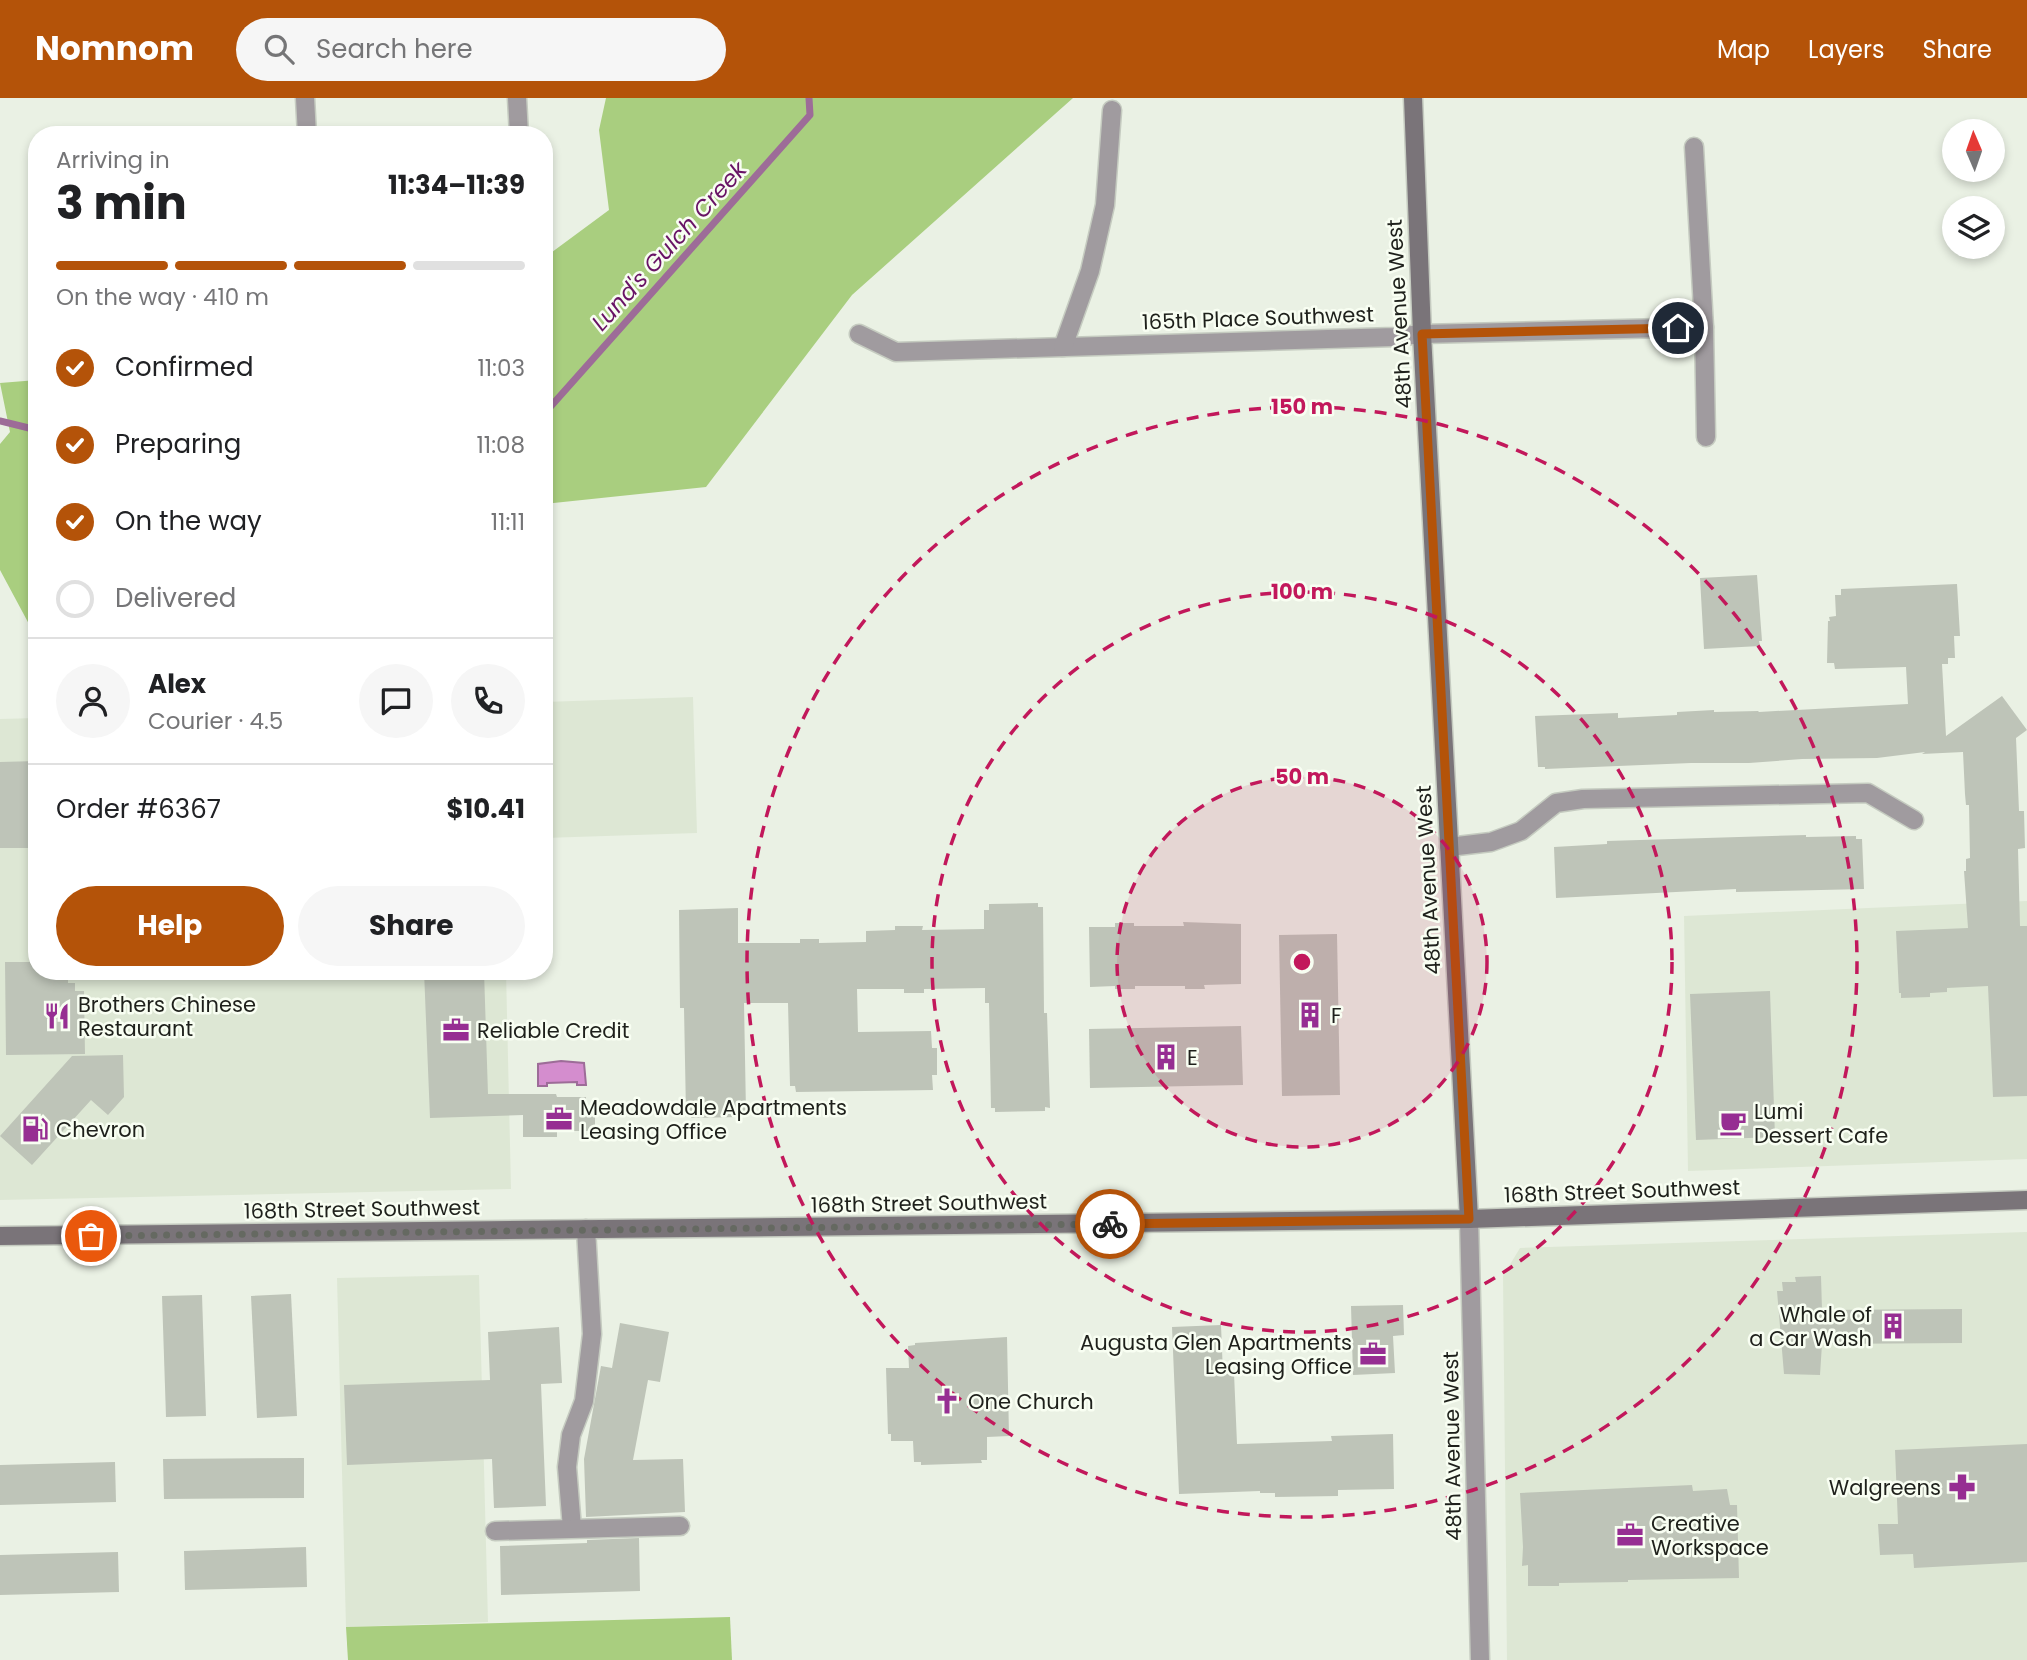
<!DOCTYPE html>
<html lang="en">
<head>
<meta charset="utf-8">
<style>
	body { margin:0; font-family:Poppins,sans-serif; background:#f6f6f6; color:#202124; height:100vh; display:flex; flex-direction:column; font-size:26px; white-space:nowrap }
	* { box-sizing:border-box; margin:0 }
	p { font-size:23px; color:#757577 }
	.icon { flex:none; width:38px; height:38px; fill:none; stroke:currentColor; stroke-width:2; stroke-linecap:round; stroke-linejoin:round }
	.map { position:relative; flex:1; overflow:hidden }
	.side { position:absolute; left:28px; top:28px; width:525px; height:854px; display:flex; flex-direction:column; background:#fff; border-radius:28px; box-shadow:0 4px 10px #0003 }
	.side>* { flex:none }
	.needle { width:46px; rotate:358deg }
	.fabs { position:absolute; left:1942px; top:21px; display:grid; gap:14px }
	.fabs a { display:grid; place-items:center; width:63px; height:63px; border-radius:50%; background:#fff; box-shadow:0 4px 10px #0003; font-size:35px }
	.pin { position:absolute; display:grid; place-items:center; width:60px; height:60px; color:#fff; margin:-30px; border:4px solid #fff; border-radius:50%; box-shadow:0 2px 7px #0007 }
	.courier { position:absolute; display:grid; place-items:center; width:70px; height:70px; margin:-35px; border:5px solid #b45309; border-radius:50%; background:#fff; color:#222; box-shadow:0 2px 9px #0007 }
	.head em { font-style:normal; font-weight:700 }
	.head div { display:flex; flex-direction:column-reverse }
	.head { display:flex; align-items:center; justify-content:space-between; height:119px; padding:0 28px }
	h1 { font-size:46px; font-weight:700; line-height:52px }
	.bar { display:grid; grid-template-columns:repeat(4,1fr); gap:10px 7px; align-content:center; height:84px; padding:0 28px }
	.bar i { height:9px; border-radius:5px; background:#e0e0e0 }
	.bar .current { background:#b45309 }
	.bar p { grid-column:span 4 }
	.line { display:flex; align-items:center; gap:18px; padding:0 28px; border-top:2px solid #e0e0e0 }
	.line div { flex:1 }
	.round { display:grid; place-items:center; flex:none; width:74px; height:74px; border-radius:37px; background:#f6f6f6 }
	ol { padding:0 28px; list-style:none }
	li { display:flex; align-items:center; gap:21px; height:77px }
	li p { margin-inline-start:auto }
	li .icon { padding:7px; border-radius:50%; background:#b45309; color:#fff; stroke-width:4 }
	li:last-child { color:#757577 }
	li i { width:38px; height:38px; border:4px solid #e0e0e0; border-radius:50% }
	.action { display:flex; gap:14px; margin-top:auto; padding:14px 28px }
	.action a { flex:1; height:80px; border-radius:42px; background:#b45309; color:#fff; font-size:28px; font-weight:700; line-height:80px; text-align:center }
	.action a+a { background:#f6f6f6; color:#202124 }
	header { display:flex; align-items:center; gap:42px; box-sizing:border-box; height:98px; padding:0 35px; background:#b45309; color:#fff }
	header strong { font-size:33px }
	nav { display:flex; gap:38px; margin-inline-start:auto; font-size:24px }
	.search { width:490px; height:63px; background:#f6f6f6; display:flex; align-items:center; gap:18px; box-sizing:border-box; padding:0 24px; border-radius:38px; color:#757577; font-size:26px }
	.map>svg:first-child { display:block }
	.built { fill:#dde7d4 }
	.green { fill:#a9ce7f }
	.water { fill:#d48dce; stroke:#9d6c98; stroke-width:2 }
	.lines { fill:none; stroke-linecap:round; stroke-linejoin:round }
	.stream { stroke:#9d6c98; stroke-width:7 }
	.building { fill:#bec4b8 }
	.street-casing { stroke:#c5cbc0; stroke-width:21 }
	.secondary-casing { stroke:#c5cbc0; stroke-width:21 }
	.street { stroke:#a09b9f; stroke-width:18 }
	.secondary { stroke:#7a7479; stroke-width:18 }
	.done { stroke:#656961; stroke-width:7; stroke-dasharray:0 12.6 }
	.route { stroke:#b45309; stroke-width:9 }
	.ring { fill:none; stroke:#c2185b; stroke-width:3.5; stroke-dasharray:12 9 }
	.labels { text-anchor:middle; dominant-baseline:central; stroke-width:5; stroke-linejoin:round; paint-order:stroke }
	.street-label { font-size:21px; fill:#1e201b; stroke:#f8fef2 }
	.poi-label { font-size:21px; fill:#1e201b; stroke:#f8fef2; text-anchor:start }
	.water-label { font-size:23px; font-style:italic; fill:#681365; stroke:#f8fef2 }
	.centre { fill:#c2185b; stroke:#f8fef2; stroke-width:3.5 }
	.ring-label { font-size:21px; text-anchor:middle; font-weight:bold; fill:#c2185b; stroke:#f8fef2; stroke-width:5; stroke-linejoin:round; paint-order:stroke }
</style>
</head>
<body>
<header>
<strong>Nomnom</strong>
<div class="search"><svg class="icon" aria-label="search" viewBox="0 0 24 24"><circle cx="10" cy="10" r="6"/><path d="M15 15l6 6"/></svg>Search here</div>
<nav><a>Map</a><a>Layers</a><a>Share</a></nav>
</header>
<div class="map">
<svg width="2027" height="1562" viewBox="0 0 2027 1562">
	<rect width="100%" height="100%" fill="#eaf1e4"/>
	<g class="built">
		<path d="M 693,599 L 697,735 L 544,740 L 544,604 Z"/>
		<path d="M 37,620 L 37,873 L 506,873 L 511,1091 L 0,1102 L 0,621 Z"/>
		<path d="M 2027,803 L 2027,1061 L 1688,1073 L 1684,818 Z"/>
		<path d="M 2027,1134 L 2027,1562 L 1507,1562 L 1503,1178 L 1520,1150 Z"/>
		<path d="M 479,1177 L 488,1524 L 346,1529 L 337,1180 Z"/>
	</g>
	<g class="green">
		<path d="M 606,0 L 1073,0 L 852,197 L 706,389 L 544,406 L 544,160 L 609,112 L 599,32 Z"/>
		<path d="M 37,282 L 37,541 L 0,472 L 0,346 L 10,334 L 0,285 Z"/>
		<path d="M 730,1519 L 732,1562 L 348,1562 L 346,1529 Z"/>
	</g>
	<path class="water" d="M 561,963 L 584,965 L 586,987 L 577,987 L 577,984 L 547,985 L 547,988 L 538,988 L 538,966 Z"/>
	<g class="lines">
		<g class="stream">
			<path d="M 544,316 L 810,17 L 809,0"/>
			<path d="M 0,323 L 37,332"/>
		</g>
	</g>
	<g class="building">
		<path d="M 1757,477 L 1762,543 L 1759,543 L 1760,548 L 1704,551 L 1700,480 Z"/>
		<path d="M 1957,486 L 1960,538 L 1954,538 L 1955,560 L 1948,560 L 1948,566 L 1942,566 L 1946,638 L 2002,598 L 2027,632 L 2016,640 L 2019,713 L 2024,713 L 2025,750 L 2018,751 L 2020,828 L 2027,828 L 2027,998 L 1993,999 L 1988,888 L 1947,890 L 1947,894 L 1930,895 L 1930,899 L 1901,900 L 1901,895 L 1899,895 L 1896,833 L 1968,830 L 1964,773 L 1966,773 L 1966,761 L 1970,760 L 1969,707 L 1966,707 L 1965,696 L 1963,654 L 1922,656 L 1925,654 L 1877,660 L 1802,661 L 1749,665 L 1691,665 L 1545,671 L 1545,669 L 1538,669 L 1535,618 L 1618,615 L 1618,620 L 1677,617 L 1677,614 L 1714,612 L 1714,614 L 1758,613 L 1759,614 L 1908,606 L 1906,569 L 1835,571 L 1834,565 L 1827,565 L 1828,523 L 1830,523 L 1829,519 L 1836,518 L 1835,497 L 1841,497 L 1841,491 Z"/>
		<path d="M 37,663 L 37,750 L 0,750 L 0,664 Z"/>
		<path d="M 1806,737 L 1806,739 L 1856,738 L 1856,741 L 1862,741 L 1864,791 L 1736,794 L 1736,791 L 1556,800 L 1554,749 L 1607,746 L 1607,743 Z"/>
		<path d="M 1038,805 L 1038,809 L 1043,809 L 1044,915 L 1047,915 L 1050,1010 L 1045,1009 L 1045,1013 L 995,1014 L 995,1010 L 991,1010 L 989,905 L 985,905 L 985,890 L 924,891 L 924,895 L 904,895 L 904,891 L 857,891 L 858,934 L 931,933 L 932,950 L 937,950 L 937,977 L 932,977 L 933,992 L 796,994 L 795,988 L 790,988 L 788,905 L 744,905 L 746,1014 L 740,1014 L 740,1019 L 691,1020 L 691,1014 L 686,1015 L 684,910 L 680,910 L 679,812 L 738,810 L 738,845 L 800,845 L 800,841 L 819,841 L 819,845 L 866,844 L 866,833 L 895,832 L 895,828 L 923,828 L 922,832 L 984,831 L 984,812 L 989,812 L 989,806 Z"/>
		<path d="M 1183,824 L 1241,826 L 1241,886 L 1204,887 L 1205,891 L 1185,891 L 1185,888 L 1135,888 L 1135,891 L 1115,891 L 1115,888 L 1090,889 L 1089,829 L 1115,829 L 1115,825 L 1134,825 L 1134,828 L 1184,828 Z"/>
		<path d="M 1337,836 L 1340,997 L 1282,998 L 1279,837 Z"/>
		<path d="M 5,864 L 37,864 L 37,873 L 50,873 L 50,881 L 68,880 L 68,885 L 75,885 L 75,893 L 84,893 L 85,956 L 6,957 Z"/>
		<path d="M 424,873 L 484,873 L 488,996 L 556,996 L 557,999 L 586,999 L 586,1009 L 595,1009 L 595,1033 L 557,1033 L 557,1039 L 523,1039 L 523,1017 L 430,1020 Z"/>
		<path d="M 1770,893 L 1775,1039 L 1696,1042 L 1690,896 Z"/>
		<path d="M 1241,928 L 1243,987 L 1090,990 L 1089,931 Z"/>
		<path d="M 123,957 L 124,999 L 108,1017 L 91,1002 L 32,1067 L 0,1038 L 72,958 Z"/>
		<path d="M 1821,1178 L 1822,1212 L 1962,1211 L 1962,1245 L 1822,1246 L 1820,1277 L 1784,1276 L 1777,1193 L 1783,1193 L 1782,1184 L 1796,1184 L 1795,1179 Z"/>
		<path d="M 291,1196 L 297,1318 L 257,1320 L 251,1198 Z"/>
		<path d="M 202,1197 L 206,1318 L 166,1319 L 162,1198 Z"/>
		<path d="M 1403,1207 L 1404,1237 L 1393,1238 L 1395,1275 L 1353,1277 L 1351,1208 Z"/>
		<path d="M 620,1225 L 669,1234 L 660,1284 L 648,1282 L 633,1362 L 683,1361 L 685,1414 L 586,1419 L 584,1361 L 601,1268 L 612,1270 Z"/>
		<path d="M 1221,1227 L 1223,1276 L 1234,1275 L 1237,1346 L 1332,1343 L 1331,1338 L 1393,1336 L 1394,1391 L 1338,1392 L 1338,1398 L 1275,1399 L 1275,1395 L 1260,1395 L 1260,1393 L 1179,1396 L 1172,1229 Z"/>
		<path d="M 559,1229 L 562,1285 L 541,1286 L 546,1408 L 494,1410 L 492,1361 L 347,1367 L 344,1287 L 490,1282 L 488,1234 Z"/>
		<path d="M 1007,1239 L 1009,1338 L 987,1339 L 987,1362 L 981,1362 L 982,1365 L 921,1367 L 921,1364 L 914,1364 L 913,1343 L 891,1343 L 891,1336 L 888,1336 L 886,1270 L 909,1270 L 908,1248 L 915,1247 L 915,1245 Z"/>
		<path d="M 2027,1346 L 2027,1464 L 1914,1470 L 1913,1456 L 1880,1457 L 1878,1426 L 1898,1426 L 1895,1352 Z"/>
		<path d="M 304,1360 L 304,1400 L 164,1401 L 163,1361 Z"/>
		<path d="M 115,1364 L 116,1404 L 0,1407 L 0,1367 Z"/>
		<path d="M 1692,1387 L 1693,1393 L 1727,1391 L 1730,1407 L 1737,1407 L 1739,1480 L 1628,1482 L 1628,1484 L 1559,1485 L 1559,1488 L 1528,1488 L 1528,1467 L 1522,1468 L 1523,1449 L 1520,1395 Z"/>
		<path d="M 639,1440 L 640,1493 L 501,1497 L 500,1448 L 587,1445 L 587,1442 Z"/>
		<path d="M 306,1449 L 307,1489 L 185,1492 L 184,1453 Z"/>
		<path d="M 118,1454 L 119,1494 L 0,1497 L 0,1457 Z"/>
	</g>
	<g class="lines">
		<g class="street-casing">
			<g id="street">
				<path d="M 305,0 L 307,37"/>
				<path d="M 517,0 L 519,37"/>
				<path d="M 1694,49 L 1704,229 L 1706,339"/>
				<path d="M 859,236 L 896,254 L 1394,239 L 1422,236 L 1704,229"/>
				<path d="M 1063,249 L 1090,173 L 1105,107 L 1112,12"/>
				<path d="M 1449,749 L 1491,744 L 1521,733 L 1556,705 L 1583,701 L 1868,695 L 1914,722"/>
				<path d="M 1469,1121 L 1480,1562"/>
				<path d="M 572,1430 L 567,1369 L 571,1337 L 584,1303 L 592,1236 L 586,1131"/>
				<path d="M 495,1433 L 680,1428"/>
			</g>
		</g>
		<g class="secondary-casing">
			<g id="secondary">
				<path d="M 1413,0 L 1422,236 L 1469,1121"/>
				<path d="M 0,1138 L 1469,1121 L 2027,1102"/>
			</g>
		</g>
		<use href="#street" class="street"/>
		<use href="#secondary" class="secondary"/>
	</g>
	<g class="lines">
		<path class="done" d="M 91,1138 L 1110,1126"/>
		<path class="route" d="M 1110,1126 L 1469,1121 L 1422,236 L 1678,230"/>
	</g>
	<circle cx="1302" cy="864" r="185" fill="#c2185b" fill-opacity=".12"/>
	<g class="ring">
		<circle cx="1302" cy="864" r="185"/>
		<circle cx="1302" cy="864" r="370"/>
		<circle cx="1302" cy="864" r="555"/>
	</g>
	<defs>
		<g id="building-bare" transform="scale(2.1)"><path d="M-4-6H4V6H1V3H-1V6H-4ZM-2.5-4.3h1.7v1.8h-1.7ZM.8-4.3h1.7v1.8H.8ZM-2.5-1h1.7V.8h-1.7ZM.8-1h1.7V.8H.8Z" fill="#962e92" stroke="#f8fef2" stroke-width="2.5" paint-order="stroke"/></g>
		<g id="restaurant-bare" transform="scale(2.1)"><path d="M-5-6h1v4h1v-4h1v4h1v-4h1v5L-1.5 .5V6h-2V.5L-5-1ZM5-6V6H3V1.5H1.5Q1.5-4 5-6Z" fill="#962e92" stroke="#f8fef2" stroke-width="2.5" paint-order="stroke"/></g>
		<g id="office-bare" transform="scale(2.1)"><path d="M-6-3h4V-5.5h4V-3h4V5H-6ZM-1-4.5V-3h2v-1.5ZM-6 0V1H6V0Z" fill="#962e92" stroke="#f8fef2" stroke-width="2.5" paint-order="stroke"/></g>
		<g id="cafe-bare" transform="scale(2.1)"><path d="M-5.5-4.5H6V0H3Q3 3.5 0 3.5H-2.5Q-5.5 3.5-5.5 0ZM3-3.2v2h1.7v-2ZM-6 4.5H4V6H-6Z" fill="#962e92" stroke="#f8fef2" stroke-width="2.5" paint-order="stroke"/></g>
		<g id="fuel-bare" transform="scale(2.1)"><path d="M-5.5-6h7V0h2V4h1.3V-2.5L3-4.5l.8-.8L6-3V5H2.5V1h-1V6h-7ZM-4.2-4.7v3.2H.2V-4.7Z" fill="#962e92" stroke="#f8fef2" stroke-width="2.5" paint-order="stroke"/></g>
		<g id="church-bare" transform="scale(2.1)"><path d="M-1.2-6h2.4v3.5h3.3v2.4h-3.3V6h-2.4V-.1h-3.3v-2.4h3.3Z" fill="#962e92" stroke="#f8fef2" stroke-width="2.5" paint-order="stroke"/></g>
		<g id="pharmacy-bare" transform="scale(2.1)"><path d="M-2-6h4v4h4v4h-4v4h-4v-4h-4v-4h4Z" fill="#962e92" stroke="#f8fef2" stroke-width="2.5" paint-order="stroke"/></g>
	</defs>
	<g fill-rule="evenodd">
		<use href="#building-bare" x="1310" y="917"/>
		<use href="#restaurant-bare" x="57" y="918"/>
		<use href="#office-bare" x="456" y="932"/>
		<use href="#building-bare" x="1166" y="959"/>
		<use href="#office-bare" x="559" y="1021"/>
		<use href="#cafe-bare" x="1733" y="1025"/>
		<use href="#fuel-bare" x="35" y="1031"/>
		<use href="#building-bare" x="1893" y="1228"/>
		<use href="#office-bare" x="1373" y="1256"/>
		<use href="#church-bare" x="947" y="1303"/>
		<use href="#pharmacy-bare" x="1962" y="1389"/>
		<use href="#office-bare" x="1630" y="1437"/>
	</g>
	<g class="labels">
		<g class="street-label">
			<text transform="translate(1399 216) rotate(-93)">48th Avenue West</text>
			<text transform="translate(1258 220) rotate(-2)">165th Place Southwest</text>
			<text transform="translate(1428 782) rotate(-93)">48th Avenue West</text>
			<text transform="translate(1622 1093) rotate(-2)">168th Street Southwest</text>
			<text transform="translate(929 1105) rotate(-1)">168th Street Southwest</text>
			<text transform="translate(362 1111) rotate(-1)">168th Street Southwest</text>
			<text transform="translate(1452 1348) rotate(-91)">48th Avenue West</text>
		</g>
		<g class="poi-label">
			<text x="78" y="906">Brothers Chinese<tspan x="78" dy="24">Restaurant</tspan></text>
			<text x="1331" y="917">F</text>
			<text x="477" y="932">Reliable Credit</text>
			<text x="1187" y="959">E</text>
			<text x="580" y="1009">Meadowdale Apartments<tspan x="580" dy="24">Leasing Office</tspan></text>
			<text x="1754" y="1013">Lumi<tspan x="1754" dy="24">Dessert Cafe</tspan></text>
			<text x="56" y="1031">Chevron</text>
			<text x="1872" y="1216" text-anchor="end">Whale of<tspan x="1872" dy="24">a Car Wash</tspan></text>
			<text x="1352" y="1244" text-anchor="end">Augusta Glen Apartments<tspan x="1352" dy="24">Leasing Office</tspan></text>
			<text x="968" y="1303">One Church</text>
			<text x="1941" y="1389" text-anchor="end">Walgreens</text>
			<text x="1651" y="1425">Creative<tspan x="1651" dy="24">Workspace</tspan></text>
		</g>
		<g class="water-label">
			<text transform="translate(669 148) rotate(-48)">Lund's Gulch Creek</text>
		</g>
	</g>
	<circle cx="1302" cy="864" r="10" class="centre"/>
	<g class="ring-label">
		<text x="1302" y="316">150 m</text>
		<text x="1302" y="501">100 m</text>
		<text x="1302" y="686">50 m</text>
	</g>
</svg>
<div class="fabs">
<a><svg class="needle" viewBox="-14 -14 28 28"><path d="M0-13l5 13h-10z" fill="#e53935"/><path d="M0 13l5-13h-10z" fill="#757577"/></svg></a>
<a><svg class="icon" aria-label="layers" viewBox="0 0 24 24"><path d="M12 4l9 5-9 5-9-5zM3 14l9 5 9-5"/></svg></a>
</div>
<div class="pin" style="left:91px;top:1138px;background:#ea580c"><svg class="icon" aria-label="bag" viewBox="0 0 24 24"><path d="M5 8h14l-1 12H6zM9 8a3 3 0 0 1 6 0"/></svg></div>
<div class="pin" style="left:1678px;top:230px;background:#1f2937"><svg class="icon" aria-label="home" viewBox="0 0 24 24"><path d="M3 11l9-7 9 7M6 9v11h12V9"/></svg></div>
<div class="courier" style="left:1110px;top:1126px"><svg class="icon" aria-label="bike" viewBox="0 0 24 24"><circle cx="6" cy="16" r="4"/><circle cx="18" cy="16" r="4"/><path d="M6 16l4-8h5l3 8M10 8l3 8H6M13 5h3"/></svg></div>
<section class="side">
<div class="head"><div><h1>3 min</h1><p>Arriving in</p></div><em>11:34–11:39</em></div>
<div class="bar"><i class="current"></i><i class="current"></i><i class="current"></i><i></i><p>On the way · 410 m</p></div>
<ol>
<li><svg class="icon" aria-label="check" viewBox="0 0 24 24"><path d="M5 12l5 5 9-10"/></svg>Confirmed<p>11:03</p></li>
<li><svg class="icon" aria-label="check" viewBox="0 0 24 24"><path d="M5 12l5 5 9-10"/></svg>Preparing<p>11:08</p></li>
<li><svg class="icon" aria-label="check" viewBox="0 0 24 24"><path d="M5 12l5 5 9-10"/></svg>On the way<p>11:11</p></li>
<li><i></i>Delivered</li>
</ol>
<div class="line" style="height:126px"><a class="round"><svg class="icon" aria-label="person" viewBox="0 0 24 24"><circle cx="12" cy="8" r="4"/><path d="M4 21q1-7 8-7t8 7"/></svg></a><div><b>Alex</b><p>Courier · 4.5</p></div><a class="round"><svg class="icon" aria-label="chat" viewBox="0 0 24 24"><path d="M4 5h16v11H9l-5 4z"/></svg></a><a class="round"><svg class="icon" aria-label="phone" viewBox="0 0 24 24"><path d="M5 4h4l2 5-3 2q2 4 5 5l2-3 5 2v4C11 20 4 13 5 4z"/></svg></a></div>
<div class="line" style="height:91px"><div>Order #6367</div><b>$10.41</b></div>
<div class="action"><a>Help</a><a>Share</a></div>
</section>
</div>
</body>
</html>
